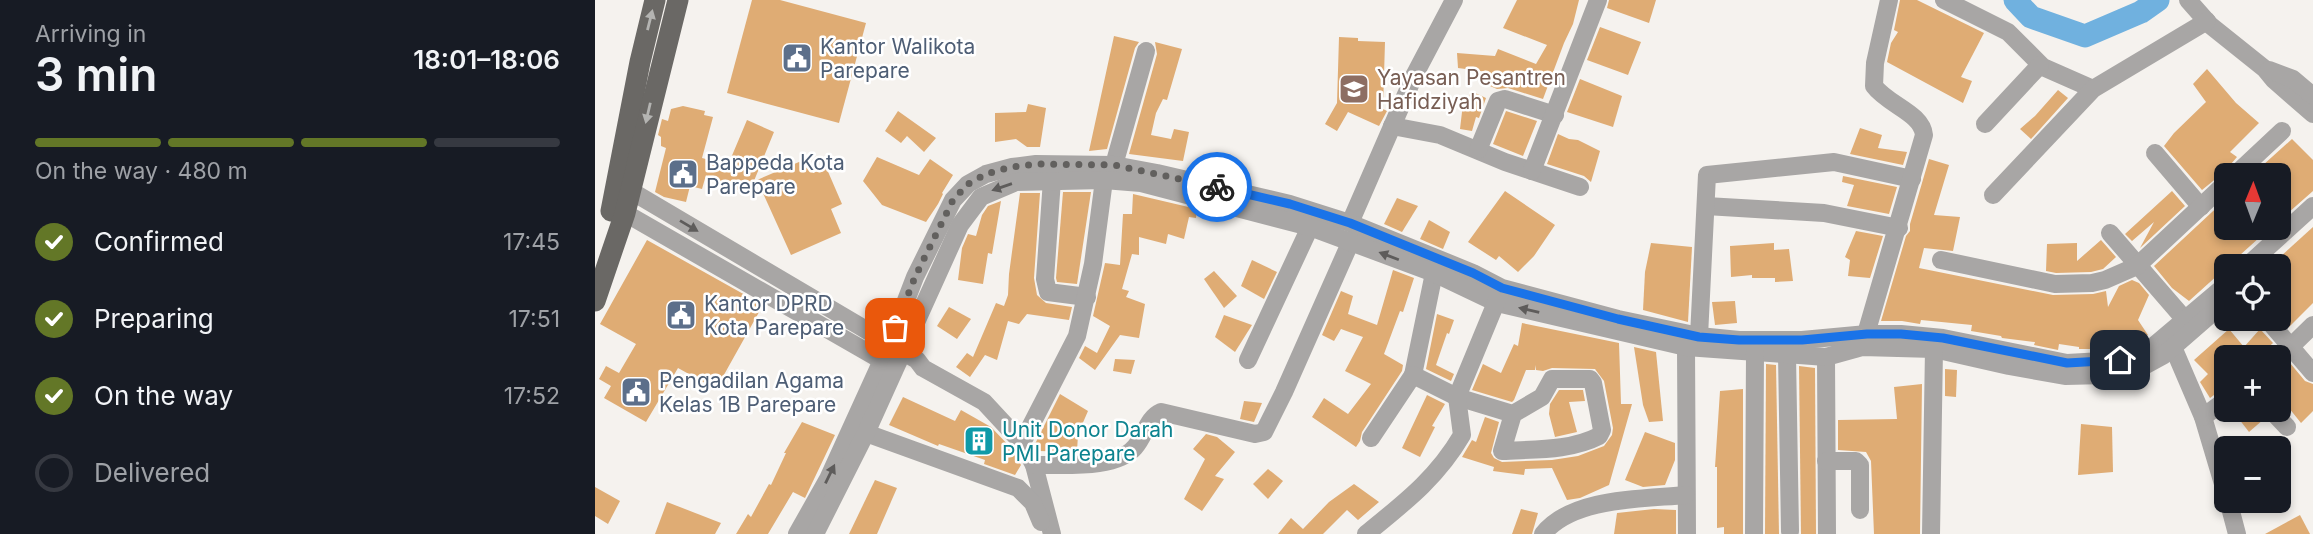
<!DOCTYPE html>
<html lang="en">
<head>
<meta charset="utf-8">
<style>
	body { margin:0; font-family:Inter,sans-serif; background:#20242c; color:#f1f3f6; height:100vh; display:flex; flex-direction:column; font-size:26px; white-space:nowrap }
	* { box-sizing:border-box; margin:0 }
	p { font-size:23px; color:#9ea1a6 }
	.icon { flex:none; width:38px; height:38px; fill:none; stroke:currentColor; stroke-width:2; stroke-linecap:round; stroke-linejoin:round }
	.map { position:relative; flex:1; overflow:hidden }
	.sheet { display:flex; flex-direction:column; background:#171b24; width:595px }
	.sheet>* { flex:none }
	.needle { width:46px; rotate:1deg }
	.buttons { position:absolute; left:1619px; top:163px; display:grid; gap:14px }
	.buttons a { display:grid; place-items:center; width:77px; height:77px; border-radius:10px; background:#171b24; box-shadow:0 4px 10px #0003; font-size:35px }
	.pin { position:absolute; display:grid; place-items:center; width:60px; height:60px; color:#fff; margin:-30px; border-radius:14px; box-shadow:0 4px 10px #0006 }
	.courier { position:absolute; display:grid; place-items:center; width:70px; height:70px; margin:-35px; border:5px solid #1a73e8; border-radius:50%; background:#fff; color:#222; box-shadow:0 2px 9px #0007 }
	.head em { font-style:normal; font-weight:600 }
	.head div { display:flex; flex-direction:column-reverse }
	.head { display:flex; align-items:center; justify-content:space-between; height:119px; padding:0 35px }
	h1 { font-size:46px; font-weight:600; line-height:52px }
	.bar { display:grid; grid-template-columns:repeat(4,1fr); gap:10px 7px; align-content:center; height:84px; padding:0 35px }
	.bar i { height:9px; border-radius:5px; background:#363941 }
	.bar .on { background:#637727 }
	.bar p { grid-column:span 4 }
	ol { padding:0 35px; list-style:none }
	li { display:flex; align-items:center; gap:21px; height:77px }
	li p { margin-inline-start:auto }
	li .icon { padding:7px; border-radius:50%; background:#637727; color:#fff; stroke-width:4 }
	li:last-child { color:#9ea1a6 }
	li i { width:38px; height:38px; border:4px solid #363941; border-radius:50% }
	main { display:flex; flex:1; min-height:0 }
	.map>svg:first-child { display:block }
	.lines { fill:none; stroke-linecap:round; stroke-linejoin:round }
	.river { stroke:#70b1df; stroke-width:23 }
	.building { fill:#dfac74 }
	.minor { stroke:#a8a6a5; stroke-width:18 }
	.major { stroke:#6a6865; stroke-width:21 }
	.oneway { fill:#b4b4b2 }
	.oneway2 { fill:#5e5c5b }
	.done { stroke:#62605e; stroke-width:7; stroke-dasharray:0 12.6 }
	.route { stroke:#1a73e8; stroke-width:9 }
	.labels { text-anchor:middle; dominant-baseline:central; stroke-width:5; stroke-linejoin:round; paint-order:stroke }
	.service-label { font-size:21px; fill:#4e5e75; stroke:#fff; text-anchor:start }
	.education-label { font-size:21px; fill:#785e54; stroke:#fff; text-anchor:start }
	.culture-label { font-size:21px; fill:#0d838f; stroke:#fff; text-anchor:start }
</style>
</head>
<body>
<main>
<section class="sheet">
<div class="head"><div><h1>3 min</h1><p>Arriving in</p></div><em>18:01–18:06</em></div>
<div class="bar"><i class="on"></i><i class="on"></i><i class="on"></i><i></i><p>On the way · 480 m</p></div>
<ol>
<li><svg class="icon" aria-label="check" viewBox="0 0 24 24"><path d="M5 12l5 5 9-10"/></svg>Confirmed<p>17:45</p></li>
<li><svg class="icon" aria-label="check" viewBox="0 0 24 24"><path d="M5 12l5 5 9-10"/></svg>Preparing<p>17:51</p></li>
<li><svg class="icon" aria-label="check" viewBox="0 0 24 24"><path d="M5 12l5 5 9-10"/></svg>On the way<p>17:52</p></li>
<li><i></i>Delivered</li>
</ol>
</section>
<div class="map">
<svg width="1718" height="534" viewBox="0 0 1718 534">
	<rect width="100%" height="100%" fill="#f5f2ee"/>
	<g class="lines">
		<path class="river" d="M 1420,0 L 1436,17 L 1490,36 L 1546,12 L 1563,0"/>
	</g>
	<g class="building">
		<path d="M 157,0 L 185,0 L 271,23 L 244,123 L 132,93 Z"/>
		<path d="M 922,0 L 984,0 L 978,24 L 969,43 L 948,99 L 913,88 L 902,89 L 888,83 L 893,72 L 863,68 L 862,53 L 900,56 L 903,49 L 941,64 L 952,45 L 908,28 Z"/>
		<path d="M 1014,0 L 1061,0 L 1054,23 L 1012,8 Z"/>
		<path d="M 1305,0 L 1322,0 L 1389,33 L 1366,77 L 1377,81 L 1368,103 L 1292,62 L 1296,43 L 1303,32 L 1299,30 Z"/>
		<path d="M 1005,27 L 1046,42 L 1033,75 L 992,60 Z"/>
		<path d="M 519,36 L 544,42 L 540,48 L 512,149 L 494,151 Z"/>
		<path d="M 744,37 L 763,38 L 763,41 L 790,42 L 788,109 L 792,111 L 784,126 L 753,112 L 742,131 L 730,124 L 742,103 Z"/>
		<path d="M 560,42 L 587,49 L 572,100 L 568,99 L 561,113 L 556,135 L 576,139 L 579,129 L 594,132 L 588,161 L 534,154 L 562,54 Z"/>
		<path d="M 1612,69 L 1641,103 L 1664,123 L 1635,152 L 1642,157 L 1629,172 L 1607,190 L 1569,146 L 1579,133 L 1611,102 L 1598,84 Z"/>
		<path d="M 985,79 L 1027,96 L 1018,127 L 972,112 Z"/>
		<path d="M 1463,90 L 1473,98 L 1436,139 L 1425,129 L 1440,116 Z"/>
		<path d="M 876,91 L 891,98 L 884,118 L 881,117 L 877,131 L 865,129 L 867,112 Z"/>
		<path d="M 433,104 L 451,108 L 445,147 L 432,147 L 421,139 L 400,142 L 400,113 L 431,112 Z"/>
		<path d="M 88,106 L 110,111 L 109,115 L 118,117 L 107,158 L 133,165 L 152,120 L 179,132 L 154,193 L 137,188 L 139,181 L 121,184 L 111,175 L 107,189 L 95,186 L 91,202 L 69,197 L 60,192 L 71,148 L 66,146 L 66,137 L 63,135 L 67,119 L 73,121 L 76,109 Z"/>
		<path d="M 303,111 L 341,138 L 329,152 L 312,136 L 306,143 L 290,131 Z"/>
		<path d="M 911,111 L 942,121 L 928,156 L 898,144 Z"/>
		<path d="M 1265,128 L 1287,135 L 1283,148 L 1312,152 L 1308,165 L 1255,154 Z"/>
		<path d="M 963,134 L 974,139 L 983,140 L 1005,151 L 996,182 L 989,176 L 952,164 Z"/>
		<path d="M 1697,139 L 1718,160 L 1718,191 L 1684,221 L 1684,175 L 1657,175 Z"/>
		<path d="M 282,157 L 324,175 L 335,159 L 358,175 L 347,193 L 348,194 L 343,204 L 331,222 L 287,205 L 268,181 Z"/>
		<path d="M 211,159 L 218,173 L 231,167 L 247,204 L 236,209 L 246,233 L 196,255 L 162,180 Z"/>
		<path d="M 1334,159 L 1354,165 L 1339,215 L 1365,217 L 1358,251 L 1329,248 L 1324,268 L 1458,295 L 1498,294 L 1511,291 L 1513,307 L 1524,286 L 1537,280 L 1544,283 L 1554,295 L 1543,320 L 1553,335 L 1538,344 L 1516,349 L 1484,349 L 1484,347 L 1464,344 L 1463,350 L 1439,345 L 1440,342 L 1407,338 L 1406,336 L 1376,331 L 1377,325 L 1326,320 L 1325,324 L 1307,321 L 1286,321 L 1311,236 L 1315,231 L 1315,224 Z"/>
		<path d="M 1248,176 L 1302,187 L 1294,214 L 1252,206 L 1259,185 L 1247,182 Z"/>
		<path d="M 910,191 L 960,225 L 939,256 L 923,272 L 904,256 L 901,260 L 873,242 Z"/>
		<path d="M 1577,191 L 1590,206 L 1545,248 L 1559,222 L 1537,241 L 1530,234 Z"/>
		<path d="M 468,192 L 496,192 L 482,284 L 462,282 L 461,278 Z"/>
		<path d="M 425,193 L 445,193 L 439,278 L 442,295 L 451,303 L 477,307 L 474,320 L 432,314 L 424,324 L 413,321 L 402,360 L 390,355 L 375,377 L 361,367 L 372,353 L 378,357 L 401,303 L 409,306 L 413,295 L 414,274 Z"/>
		<path d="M 538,194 L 602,209 L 601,218 L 594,217 L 589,239 L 573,234 L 571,244 L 544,237 L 544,255 L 537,254 L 527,289 L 534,291 L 531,297 L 550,304 L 544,338 L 525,335 L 500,370 L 484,358 L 490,346 L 502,353 L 515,326 L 498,316 L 510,263 L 525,265 L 528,214 L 537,214 Z"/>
		<path d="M 802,198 L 823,206 L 807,232 L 789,224 Z"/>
		<path d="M 1631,199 L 1631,228 L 1675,228 L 1594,301 L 1577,288 L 1559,266 Z"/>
		<path d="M 406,201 L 397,254 L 393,253 L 388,284 L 363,280 L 367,248 L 373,234 L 381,236 L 387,215 L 393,206 Z"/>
		<path d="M 834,220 L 855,232 L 848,249 L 825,239 Z"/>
		<path d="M 1718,227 L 1718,303 L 1694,327 L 1684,315 L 1684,258 Z"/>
		<path d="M 1261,231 L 1288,236 L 1275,278 L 1253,276 L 1255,260 L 1250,257 Z"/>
		<path d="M 52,240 L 168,305 L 121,389 L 83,368 L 51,422 L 9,398 L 16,386 L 4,379 L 11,366 L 24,373 L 41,344 L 5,324 Z"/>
		<path d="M 1506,240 L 1521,257 L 1508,269 L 1496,272 L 1461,273 L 1451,271 L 1452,244 L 1482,243 L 1482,261 Z"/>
		<path d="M 1056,243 L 1097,247 L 1093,322 L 1048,310 L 1050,272 Z"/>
		<path d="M 1179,243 L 1179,250 L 1194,249 L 1198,281 L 1180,282 L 1180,278 L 1157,278 L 1157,275 L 1136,277 L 1135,246 Z"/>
		<path d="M 657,260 L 682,272 L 669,299 L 646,286 Z"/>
		<path d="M 798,270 L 819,278 L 808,312 L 805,311 L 789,354 L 808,365 L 807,371 L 767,432 L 765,441 L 761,447 L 717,417 L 729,398 L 753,414 L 776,384 L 750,371 L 768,337 L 746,329 L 739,341 L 727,335 L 746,291 L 758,296 L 753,314 L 782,325 Z"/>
		<path d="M 619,271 L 642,296 L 629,308 L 609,279 Z"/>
		<path d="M 1140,301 L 1142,323 L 1120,325 L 1117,302 Z"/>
		<path d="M 354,307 L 376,319 L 362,339 L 342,326 Z"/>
		<path d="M 842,314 L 859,320 L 854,334 L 852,333 L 841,365 L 859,374 L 856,381 L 831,369 Z"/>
		<path d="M 629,315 L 657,325 L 640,352 L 620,337 Z"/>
		<path d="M 927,323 L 1024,343 L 1026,404 L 1037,404 L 1014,485 L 985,498 L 972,500 L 957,468 L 930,469 L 929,475 L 913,473 L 898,471 L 899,467 L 867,457 L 877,440 L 881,442 L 890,417 L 904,422 L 896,453 L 899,458 L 907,462 L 957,460 L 983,456 L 1009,446 L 1017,435 L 1018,428 L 1009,381 L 1000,369 L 957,368 L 948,371 L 941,370 L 940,365 L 940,370 L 931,370 L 919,400 L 917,402 L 877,390 L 888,364 L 906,373 L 919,344 L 923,346 Z"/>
		<path d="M 1634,329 L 1649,347 L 1665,329 L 1678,343 L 1663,357 L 1631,357 L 1631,386 L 1615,398 L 1605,382 L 1613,374 L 1599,360 Z"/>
		<path d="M 1039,347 L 1061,352 L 1068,421 L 1054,422 L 1048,405 Z"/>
		<path d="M 520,359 L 540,360 L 536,374 L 518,371 Z"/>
		<path d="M 1695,363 L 1710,381 L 1718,384 L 1718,411 L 1706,423 L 1690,403 L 1687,405 L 1684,402 L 1684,371 Z"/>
		<path d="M 1171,364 L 1181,365 L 1184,534 L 1170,534 Z"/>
		<path d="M 1204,366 L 1220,368 L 1221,534 L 1206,534 Z"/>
		<path d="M 1350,369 L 1362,370 L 1361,397 L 1350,396 Z"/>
		<path d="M 1327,384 L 1325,534 L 1279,534 L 1276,461 L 1271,452 L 1243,450 L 1243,420 L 1302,419 L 1299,387 Z"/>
		<path d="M 1148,389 L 1148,534 L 1129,534 L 1129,527 L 1122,528 L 1122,467 L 1120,467 L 1125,391 Z"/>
		<path d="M 964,390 L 988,390 L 990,401 L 974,402 L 982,432 L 960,437 L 954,414 L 955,404 Z"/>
		<path d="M 465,394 L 493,411 L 483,434 L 482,452 L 444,451 L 440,444 Z"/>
		<path d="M 832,395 L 850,404 L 837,426 L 840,427 L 825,457 L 807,448 Z"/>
		<path d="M 308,397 L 360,421 L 366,410 L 396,427 L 418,450 L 426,465 L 420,475 L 389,464 L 390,460 L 344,444 L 343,446 L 294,425 Z"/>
		<path d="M 649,401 L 667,403 L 659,422 L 645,419 Z"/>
		<path d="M 1637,410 L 1665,410 L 1669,419 L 1654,432 Z"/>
		<path d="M 207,422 L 240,435 L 210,498 L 198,492 L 173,534 L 141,534 L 153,514 L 156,517 L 174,484 L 176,485 L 191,453 L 189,453 Z"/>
		<path d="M 1486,424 L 1517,427 L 1518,472 L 1483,475 Z"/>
		<path d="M 1050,432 L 1080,443 L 1080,460 L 1070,485 L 1048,487 L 1030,480 Z"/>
		<path d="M 611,434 L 622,437 L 640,452 L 620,476 L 629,479 L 607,511 L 589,499 L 610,459 L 598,449 Z"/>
		<path d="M 673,469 L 688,481 L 673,499 L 658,484 Z"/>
		<path d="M 280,480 L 302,488 L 282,534 L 254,534 Z"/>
		<path d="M 759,484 L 784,502 L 763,520 L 752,510 L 728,534 L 683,534 L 696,518 L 708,529 L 734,502 Z"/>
		<path d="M 0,487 L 25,501 L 13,524 L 0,516 Z"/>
		<path d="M 72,502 L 126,523 L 120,534 L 60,534 Z"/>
		<path d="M 926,509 L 943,513 L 937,534 L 917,534 Z"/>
		<path d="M 1059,509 L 1081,510 L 1081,534 L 1019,534 L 1022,513 Z"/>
		<path d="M 1705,515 L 1715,534 L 1670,534 Z"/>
	</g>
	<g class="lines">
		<g class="minor">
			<path d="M 1349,0 L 1413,32 L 1448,67 L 1498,89"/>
			<path d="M 1593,0 L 1615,25 L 1670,69 L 1679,80 L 1718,114"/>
			<path d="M 1674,70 L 1698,79 L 1718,96"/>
			<path d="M 1390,124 L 1445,65"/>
			<path d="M 797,126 L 845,135 L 910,162 L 985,187"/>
			<path d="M 883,150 L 903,101 L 910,99 L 960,115"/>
			<path d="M 1560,153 L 1606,207"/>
			<path d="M 519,165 L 551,51"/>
			<path d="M 937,171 L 1003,0"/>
			<path d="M 1640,175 L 1687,131"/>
			<path d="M 457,180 L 450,279 L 453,292 L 492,297"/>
			<path d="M 36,191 L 322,360 L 328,368 L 389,402 L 427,443 L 439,465 L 457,534"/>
			<path d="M 1398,195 L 1498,89 L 1612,21"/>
			<path d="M 1111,206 L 1229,213 L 1304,228"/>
			<path d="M 30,213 L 286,360 L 295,363"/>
			<path d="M 755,223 L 819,76 L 859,0"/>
			<path d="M 1515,233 L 1598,329"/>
			<path d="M 1346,260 L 1460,284 L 1497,283 L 1510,280 L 1542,266 L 1631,183"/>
			<path d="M 1652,266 L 1718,206"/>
			<path d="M 1671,318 L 1718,373"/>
			<path d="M 1104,336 L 1112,175 L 1239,162 L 1317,179"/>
			<path d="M 1268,344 L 1329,135 C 1327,113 1293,105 1279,86 L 1280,63 L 1294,0"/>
			<path d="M 1091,347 L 1092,534"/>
			<path d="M 1578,347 L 1608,417 L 1631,494"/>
			<path d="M 1192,355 L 1195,531"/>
			<path d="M 1231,357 L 1232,534"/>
			<path d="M 1684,358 L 1718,325"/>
			<path d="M 653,360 L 715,227"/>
			<path d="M 818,375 L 839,273"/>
			<path d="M 1676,410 L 1692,427"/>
			<path d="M 1608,417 L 1631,400"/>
			<path d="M 271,433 L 423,488 L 438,503 L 446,522"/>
			<path d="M 776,438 L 818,375 L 862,397 L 918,414 L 947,397 L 957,379 L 995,379 L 998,383 L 1007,430 L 1004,436 C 975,451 939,449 907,451 L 918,414"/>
			<path d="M 427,443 L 482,336 L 498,264 L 509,180"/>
			<path d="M 1231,461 L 1261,461 L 1265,465 L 1265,510"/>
			<path d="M 439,465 C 467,464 521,470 540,447 C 550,436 552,418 566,412 L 660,434 L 669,432 L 689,392 L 756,241"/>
			<path d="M 1633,500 L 1642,534"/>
			<path d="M 202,534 L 233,479 L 294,345 L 320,277 L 358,200 L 373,184 L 391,174 L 417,167 L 441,164 L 519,165 L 562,173 L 695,204 L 755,223 L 878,273 L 907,288 L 1023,319 L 1104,336 L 1144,340 L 1207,340 L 1272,334 L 1306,334 L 1348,338 L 1472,363 L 1525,360 L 1554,350 L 1631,285"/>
			<path d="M 220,534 L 271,433 L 365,225 L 386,197 L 421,182 L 509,180 L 546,183 L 715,227 L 839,273 L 902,303 L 1091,347 L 1231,357 L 1267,347 L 1339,349 L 1414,366 L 1470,376 L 1511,375 L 1547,367 L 1569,355 L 1631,301"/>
			<path d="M 771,534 C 809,503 842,478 867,435 L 862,397 L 905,293"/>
			<path d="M 948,534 C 977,497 1048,499 1091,495"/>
			<path d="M 1159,534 L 1160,353"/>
			<path d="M 1336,534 L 1339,349"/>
		</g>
		<g class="major">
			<path d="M 16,211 L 45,62 L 60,0"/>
			<path d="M 0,301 L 30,213 L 83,0"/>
		</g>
	</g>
	<defs><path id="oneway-solid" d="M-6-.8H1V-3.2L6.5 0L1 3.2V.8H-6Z" transform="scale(1.75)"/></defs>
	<g class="oneway">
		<use href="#oneway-solid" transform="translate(55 20) rotate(-76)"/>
		<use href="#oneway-solid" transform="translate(53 113) rotate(103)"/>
	</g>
	<g class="oneway2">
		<use href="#oneway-solid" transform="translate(407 187) rotate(161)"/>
		<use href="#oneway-solid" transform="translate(94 226) rotate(31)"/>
		<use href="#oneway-solid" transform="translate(794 256) rotate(-159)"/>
		<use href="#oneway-solid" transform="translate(934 310) rotate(-167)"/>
		<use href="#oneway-solid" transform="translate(235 474) rotate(-64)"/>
	</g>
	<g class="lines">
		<path class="done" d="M 300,328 L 320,277 L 358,200 L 373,184 L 391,174 L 416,167 L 441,164 L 519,165 L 622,187"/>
		<path class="route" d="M 622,187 L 695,204 L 755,223 L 878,273 L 907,288 L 1023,319 L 1104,337 L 1144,340 L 1207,340 L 1272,334 L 1306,334 L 1348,338 L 1472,363 L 1525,360"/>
	</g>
	<defs>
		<g id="civic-square" transform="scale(1.575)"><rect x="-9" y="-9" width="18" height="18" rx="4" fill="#5c6f8a" stroke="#fff"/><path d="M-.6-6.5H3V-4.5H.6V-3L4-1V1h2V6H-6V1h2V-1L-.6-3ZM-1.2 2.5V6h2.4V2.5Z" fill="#fff"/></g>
		<g id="school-square" transform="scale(1.575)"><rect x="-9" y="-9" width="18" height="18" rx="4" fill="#8d6e63" stroke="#fff"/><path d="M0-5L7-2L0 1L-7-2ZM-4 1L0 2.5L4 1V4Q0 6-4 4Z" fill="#fff"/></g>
		<g id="building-square" transform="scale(1.575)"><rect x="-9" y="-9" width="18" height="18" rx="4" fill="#0f9aa8" stroke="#fff"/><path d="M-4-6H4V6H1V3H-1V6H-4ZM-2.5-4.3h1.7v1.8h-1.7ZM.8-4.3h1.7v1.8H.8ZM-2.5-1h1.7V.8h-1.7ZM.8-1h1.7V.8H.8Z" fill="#fff"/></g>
	</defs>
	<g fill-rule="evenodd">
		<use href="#civic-square" x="202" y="58"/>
		<use href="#school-square" x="759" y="89"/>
		<use href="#civic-square" x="88" y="174"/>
		<use href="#civic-square" x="86" y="315"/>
		<use href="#civic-square" x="41" y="392"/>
		<use href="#building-square" x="384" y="441"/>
	</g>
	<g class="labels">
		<g class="service-label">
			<text x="225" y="46">Kantor Walikota<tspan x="225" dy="24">Parepare</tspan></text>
			<text x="111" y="162">Bappeda Kota<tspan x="111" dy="24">Parepare</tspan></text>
			<text x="109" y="303">Kantor DPRD<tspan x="109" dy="24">Kota Parepare</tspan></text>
			<text x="64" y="380">Pengadilan Agama<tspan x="64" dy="24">Kelas 1B Parepare</tspan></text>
		</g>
		<g class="education-label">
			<text x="782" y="77">Yayasan Pesantren<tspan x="782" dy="24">Hafidziyah</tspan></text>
		</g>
		<g class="culture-label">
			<text x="407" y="429">Unit Donor Darah<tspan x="407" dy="24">PMI Parepare</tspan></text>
		</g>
	</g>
</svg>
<div class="buttons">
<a><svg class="needle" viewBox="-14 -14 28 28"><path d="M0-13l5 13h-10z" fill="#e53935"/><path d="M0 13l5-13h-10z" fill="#9ea1a6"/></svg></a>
<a><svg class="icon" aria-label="locate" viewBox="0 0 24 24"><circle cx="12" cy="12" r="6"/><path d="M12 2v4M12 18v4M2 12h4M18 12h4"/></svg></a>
<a>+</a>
<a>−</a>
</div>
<div class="pin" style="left:300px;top:328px;background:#ea580c"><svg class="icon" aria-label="bag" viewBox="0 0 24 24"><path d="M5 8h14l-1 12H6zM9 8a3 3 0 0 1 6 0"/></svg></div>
<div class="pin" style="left:1525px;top:360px;background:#1f2937"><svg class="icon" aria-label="home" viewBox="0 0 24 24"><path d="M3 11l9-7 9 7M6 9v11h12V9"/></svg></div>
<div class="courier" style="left:622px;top:187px"><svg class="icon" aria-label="bike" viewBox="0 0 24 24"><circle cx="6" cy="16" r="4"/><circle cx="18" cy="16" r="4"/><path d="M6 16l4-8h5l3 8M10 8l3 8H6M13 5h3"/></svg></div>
</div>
</main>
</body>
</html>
